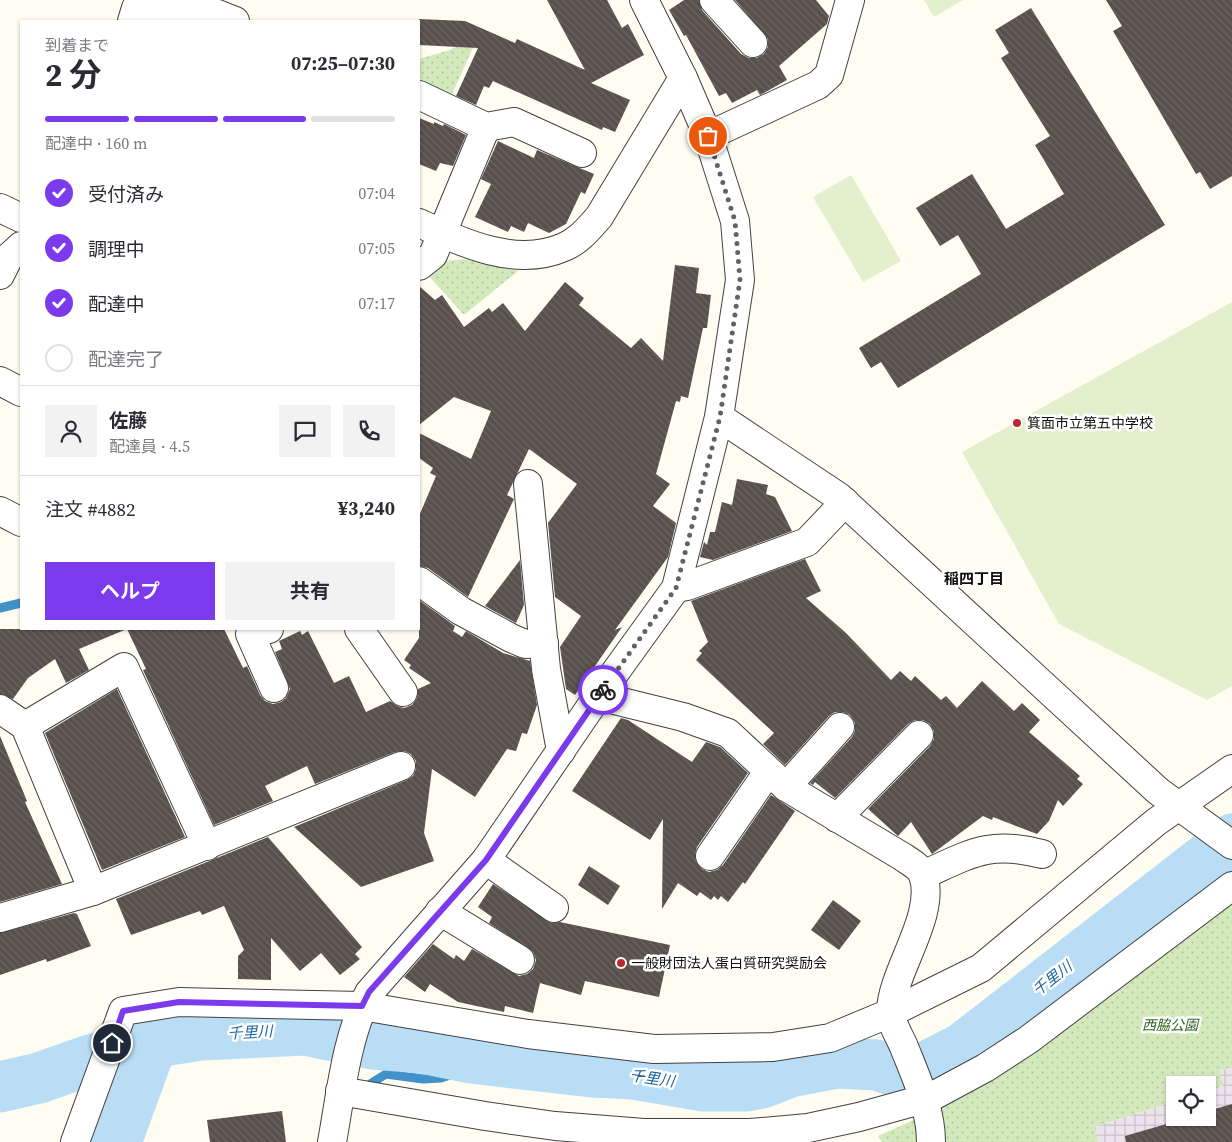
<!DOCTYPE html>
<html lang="ja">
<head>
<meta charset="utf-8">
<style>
	body { margin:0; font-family:"Source Serif 4","Noto Sans JP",serif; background:#f2f2f3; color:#2b2b33; height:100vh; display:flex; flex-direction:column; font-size:19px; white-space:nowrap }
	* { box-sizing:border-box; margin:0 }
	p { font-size:16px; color:#7c7c81 }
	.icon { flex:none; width:28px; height:28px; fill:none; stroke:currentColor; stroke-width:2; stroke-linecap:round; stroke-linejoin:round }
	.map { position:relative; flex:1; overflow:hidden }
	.details { position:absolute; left:20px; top:20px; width:400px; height:610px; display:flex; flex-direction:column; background:#fff; border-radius:0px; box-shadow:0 1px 4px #0004 }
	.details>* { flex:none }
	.tools { position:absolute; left:1166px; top:1076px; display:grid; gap:10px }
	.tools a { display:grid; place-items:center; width:50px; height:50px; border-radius:0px; background:#fff; box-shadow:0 1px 4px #0004; font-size:25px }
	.pin { position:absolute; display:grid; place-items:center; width:42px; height:42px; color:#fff; margin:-21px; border:2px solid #fff; border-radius:50%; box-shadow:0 1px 5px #0007 }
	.courier { position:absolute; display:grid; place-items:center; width:50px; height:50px; margin:-25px; border:4px solid #7c3aed; border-radius:50%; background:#fff; color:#222; box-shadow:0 1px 6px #0007 }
	.summary em { font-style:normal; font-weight:700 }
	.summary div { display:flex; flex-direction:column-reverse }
	.summary { display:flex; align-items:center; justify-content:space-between; height:85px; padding:0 25px }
	h1 { font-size:32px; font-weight:700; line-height:38px }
	.bar { display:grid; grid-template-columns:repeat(4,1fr); gap:8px 5px; align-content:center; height:60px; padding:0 25px }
	.bar i { height:6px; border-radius:4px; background:#e1e1e2 }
	.bar .active { background:#7c3aed }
	.bar p { grid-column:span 4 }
	.line { display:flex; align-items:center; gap:12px; padding:0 25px; border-top:1px solid #e1e1e2 }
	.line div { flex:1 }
	.round { display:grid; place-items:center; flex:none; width:52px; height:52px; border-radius:0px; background:#f2f2f3 }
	ol { padding:0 25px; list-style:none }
	li { display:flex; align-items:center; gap:15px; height:55px }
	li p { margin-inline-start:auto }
	li .icon { padding:5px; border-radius:50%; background:#7c3aed; color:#fff; stroke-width:4 }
	li:last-child { color:#7c7c81 }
	li i { width:28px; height:28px; border:2px solid #e1e1e2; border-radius:50% }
	.action { display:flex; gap:10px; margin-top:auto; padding:10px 25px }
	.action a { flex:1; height:58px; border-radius:0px; background:#7c3aed; color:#fff; font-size:20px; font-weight:700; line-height:58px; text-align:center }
	.action a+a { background:#f2f2f3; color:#2b2b33 }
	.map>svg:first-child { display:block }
	.industrial { fill:url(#industrial-grid) }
	.park { fill:url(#park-dots) }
	.pitch { fill:#e4f0cd }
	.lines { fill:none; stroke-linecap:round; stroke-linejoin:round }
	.stream { stroke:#4192ca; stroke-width:9 }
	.river { stroke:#b8ddf5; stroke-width:51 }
	.building { fill:url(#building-back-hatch) }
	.minor-casing { stroke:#424242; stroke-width:30 }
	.minor { stroke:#fff; stroke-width:28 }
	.done { stroke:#63625e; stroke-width:5; stroke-dasharray:0 9 }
	.route { stroke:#7c3aed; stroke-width:6 }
	.poi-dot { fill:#bc2a30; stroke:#fff; stroke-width:2 }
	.labels { text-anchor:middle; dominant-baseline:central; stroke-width:5; stroke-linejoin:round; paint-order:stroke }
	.poi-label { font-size:14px; fill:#0f0f0f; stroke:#fff; text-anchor:start }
	.park-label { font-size:14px; font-style:italic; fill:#2e6620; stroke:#fff }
	.neighbourhood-label { font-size:15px; font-weight:bold; fill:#0f0f0f; stroke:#fff }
	.water-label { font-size:15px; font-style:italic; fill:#1b649e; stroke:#fff }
</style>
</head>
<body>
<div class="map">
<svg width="1232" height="1142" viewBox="0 0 1232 1142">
	<defs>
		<pattern id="industrial-grid" width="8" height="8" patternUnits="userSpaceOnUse" patternTransform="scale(1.25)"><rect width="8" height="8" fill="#ece4ed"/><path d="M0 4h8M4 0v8" fill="none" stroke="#c9c2ca"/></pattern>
		<pattern id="park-dots" width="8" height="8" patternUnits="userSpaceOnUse" patternTransform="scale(1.25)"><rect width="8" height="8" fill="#d3e9bc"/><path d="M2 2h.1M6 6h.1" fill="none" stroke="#b4c7a0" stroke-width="1.8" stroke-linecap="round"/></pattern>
		<pattern id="building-back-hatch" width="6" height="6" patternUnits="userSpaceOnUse" patternTransform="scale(1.25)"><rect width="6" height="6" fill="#58504c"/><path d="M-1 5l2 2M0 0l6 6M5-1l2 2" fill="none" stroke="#6b6561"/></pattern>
	</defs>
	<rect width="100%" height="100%" fill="#fffcf2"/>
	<path class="industrial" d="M 1232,1068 L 1232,1142 L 1098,1142 L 1094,1127 L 1175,1101 L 1175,1118 L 1208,1118 L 1208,1091 L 1223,1086 L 1220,1070 Z"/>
	<g class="park">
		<path d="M 481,30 L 452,94 L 419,80 L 419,59 L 450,50 Z"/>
		<path d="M 465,259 L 518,271 L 464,315 L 429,276 L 445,261 Z"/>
		<path d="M 1232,903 L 1232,1068 L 1220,1070 L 1223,1086 L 1208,1091 L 1208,1085 L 1175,1085 L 1175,1101 L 1094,1127 L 1098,1142 L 941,1142 L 937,1110 L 1014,1066 Z"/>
		<path d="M 918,1118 L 921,1142 L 882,1142 L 878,1136 Z"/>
	</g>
	<g class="pitch">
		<path d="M 924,0 L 963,0 L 934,17 Z"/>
		<path d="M 851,175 L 901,261 L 863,282 L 813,197 Z"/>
		<path d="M 1232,302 L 1232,686 L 1207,700 L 1059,624 L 962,452 Z"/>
	</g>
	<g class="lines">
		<g class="stream">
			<path d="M 0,608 L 21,603"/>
			<path d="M 422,1048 L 424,1028"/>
			<path d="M 370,1084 L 386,1074 L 423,1079 L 441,1078 L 462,1071 L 471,1058"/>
		</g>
		<g class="river">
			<path d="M 0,1087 L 39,1078 L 90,1060 L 156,1042 L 201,1035 L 305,1030 L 373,1044 L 422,1048 L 471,1058 L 592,1072 L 634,1074 L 704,1086 L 747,1086 L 762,1083 L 790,1072 L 837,1063 L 876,1065 L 904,1074 L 924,1068 L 963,1048 L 1232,839"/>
			<path d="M 116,1142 L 147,1057 L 156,1042"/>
		</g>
	</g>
	<g class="building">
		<path d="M 547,0 L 607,0 L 622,28 L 628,24 L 644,55 L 591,83 L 630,100 L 615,132 L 603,127 L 602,130 L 493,81 L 489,88 L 484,86 L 476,105 L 456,96 L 478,48 L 419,45 L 419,19 L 465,21 L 515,43 L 517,39 L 585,70 Z"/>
		<path d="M 684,0 L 699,0 L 702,10 L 741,54 L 749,58 L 757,58 L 764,54 L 768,47 L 768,39 L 735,0 L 816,0 L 829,16 L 827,24 L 779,66 L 787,80 L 760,95 L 757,90 L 732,103 L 726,93 L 719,96 L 686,35 L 684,36 L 669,10 Z"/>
		<path d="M 1106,0 L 1232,0 L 1232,176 L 1210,189 L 1200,172 L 1196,174 L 1113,31 L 1122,26 Z"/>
		<path d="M 1031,8 L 1165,225 L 898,388 L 881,362 L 871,368 L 859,348 L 981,274 L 958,235 L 940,246 L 916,208 L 972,174 L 1006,229 L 1064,194 L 1035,145 L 1050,136 L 1001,58 L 1009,53 L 995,30 Z"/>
		<path d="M 419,118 L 434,124 L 434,122 L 443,126 L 444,124 L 466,135 L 453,166 L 440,163 L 436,171 L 419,164 Z"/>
		<path d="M 498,141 L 534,158 L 537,150 L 594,174 L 585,194 L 581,192 L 566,224 L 549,233 L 528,223 L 524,232 L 511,226 L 508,232 L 475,217 L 491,184 L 481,179 Z"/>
		<path d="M 675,265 L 699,268 L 696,293 L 711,295 L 707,328 L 703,328 L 688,398 L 681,396 L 680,402 L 676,401 L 656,474 L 670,484 L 653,506 L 676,523 L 668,557 L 615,630 L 622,627 L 575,695 L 566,689 L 560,647 L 581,616 L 555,597 L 548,523 L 577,484 L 529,449 L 507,495 L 514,499 L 468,597 L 428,568 L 419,566 L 419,516 L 436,476 L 430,473 L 433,468 L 419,458 L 419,433 L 471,459 L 491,411 L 454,397 L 419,425 L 419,286 L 435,300 L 442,295 L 464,327 L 489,308 L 492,312 L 503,303 L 525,331 L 565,282 L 584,298 L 579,305 L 631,348 L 641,338 L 663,361 Z"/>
		<path d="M 737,479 L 768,485 L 766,494 L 775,497 L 792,531 L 713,560 L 700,557 L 704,542 L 707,545 L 710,532 L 715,532 L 722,502 L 732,505 Z"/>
		<path d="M 805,559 L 821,591 L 806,598 L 846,633 L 891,680 L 900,671 L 911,681 L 915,676 L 941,700 L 946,696 L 957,708 L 982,681 L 1014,711 L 1022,703 L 1040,720 L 1029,732 L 1080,776 L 1077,779 L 1083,784 L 1063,806 L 1058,800 L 1049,821 L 1037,834 L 993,817 L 992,820 L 983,816 L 932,854 L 911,822 L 898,836 L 868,809 L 930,746 L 934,739 L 934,731 L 930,724 L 923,720 L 915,720 L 908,724 L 835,798 L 815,782 L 813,785 L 810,783 L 852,737 L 855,731 L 855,723 L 850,715 L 843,712 L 835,712 L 829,716 L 785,765 L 763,744 L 774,733 L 696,660 L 702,653 L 699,651 L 708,642 L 691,601 Z"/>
		<path d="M 520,560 L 524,605 L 516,623 L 485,606 Z"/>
		<path d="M 419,600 L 455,626 L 453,631 L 462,637 L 466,631 L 503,653 L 530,661 L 537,705 L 527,734 L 522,733 L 516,751 L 507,749 L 475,797 L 432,769 L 424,833 L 434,861 L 361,887 L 294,827 L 407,780 L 413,776 L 416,769 L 416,761 L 411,754 L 404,751 L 395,752 L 315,784 L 307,766 L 265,786 L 273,801 L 214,825 L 143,670 L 146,669 L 127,629 L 224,629 L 243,668 L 247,666 L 260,695 L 265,701 L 273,704 L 281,702 L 286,698 L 290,689 L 275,652 L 282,649 L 279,641 L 300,631 L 302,635 L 308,631 L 334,683 L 349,676 L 366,712 L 390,701 L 397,706 L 404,708 L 412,705 L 417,698 L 418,689 L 431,683 L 409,668 L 411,665 L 404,660 L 419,638 Z"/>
		<path d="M 0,629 L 127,629 L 79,649 L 89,670 L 66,683 L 55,659 L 28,678 L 13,699 L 0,694 Z"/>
		<path d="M 117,689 L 185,837 L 102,870 L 45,733 Z"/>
		<path d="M 621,718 L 628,720 L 692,762 L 706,742 L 720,747 L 748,773 L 697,847 L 695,854 L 696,862 L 702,869 L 709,872 L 717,870 L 723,865 L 771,795 L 795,811 L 745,884 L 743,882 L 728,902 L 721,896 L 718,900 L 714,896 L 711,900 L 700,892 L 697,896 L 678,883 L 662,909 L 663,819 L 650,840 L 572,791 Z"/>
		<path d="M 0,736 L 27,801 L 25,802 L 62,884 L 0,902 Z"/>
		<path d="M 268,837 L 362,947 L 355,954 L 360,959 L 340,975 L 321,953 L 300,971 L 271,938 L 271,980 L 238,979 L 238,956 L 244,950 L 224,906 L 202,915 L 200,911 L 131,935 L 116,899 Z"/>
		<path d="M 589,866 L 620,886 L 608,905 L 578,885 Z"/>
		<path d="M 493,884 L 552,923 L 560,922 L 670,945 L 659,997 L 585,981 L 581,995 L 540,983 L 533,1013 L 505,1006 L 504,1012 L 458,1002 L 430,984 L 425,992 L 404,977 L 433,944 L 454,959 L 456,955 L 464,961 L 472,949 L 519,976 L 527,974 L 533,969 L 536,960 L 533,952 L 489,923 L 492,917 L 478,907 Z"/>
		<path d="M 833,900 L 861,921 L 839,950 L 811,930 Z"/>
		<path d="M 74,913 L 77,914 L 91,946 L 47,962 L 46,959 L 0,975 L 0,933 Z"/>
		<path d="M 1232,1104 L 1232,1142 L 1126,1142 L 1125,1136 L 1187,1118 L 1208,1118 L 1208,1111 Z"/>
		<path d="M 282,1111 L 286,1142 L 210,1142 L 207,1120 Z"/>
	</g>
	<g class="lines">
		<g class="minor-casing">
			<g id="minor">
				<path d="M 714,0 L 753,43"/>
				<path d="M 132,21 L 136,8 L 210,11 L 235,21"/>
				<path d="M 419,95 L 486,127 L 514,122 L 582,153"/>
				<path d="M 708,136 L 818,85 L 829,75 L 850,0"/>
				<path d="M 0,208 L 21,218"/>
				<path d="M 419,223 C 462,243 517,268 564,247 C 579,241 589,228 599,217 L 683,78"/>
				<path d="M 419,266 L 433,255 L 486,127"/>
				<path d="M 0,275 L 9,257 L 21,246"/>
				<path d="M 0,381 L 21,392"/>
				<path d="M 719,417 L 839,497 L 1158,791 L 1232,845"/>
				<path d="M 528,484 L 546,669 L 561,751"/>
				<path d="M 0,511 L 21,522"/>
				<path d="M 419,581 L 461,611 L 511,638 L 525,644 L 544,643"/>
				<path d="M 676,588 L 687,586 L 807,542 L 845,502"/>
				<path d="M 269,629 L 250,634 L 274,688"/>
				<path d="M 359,629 L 403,692"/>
				<path d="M 598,696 L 683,717 L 728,733 L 786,787 L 903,857 C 910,862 920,867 923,875 C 937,915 892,971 891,1011 C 890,1022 900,1037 904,1047 C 916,1077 931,1109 931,1142"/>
				<path d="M 0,709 L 25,726 L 93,891"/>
				<path d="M 25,726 L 124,667 L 207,846"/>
				<path d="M 786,787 L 840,727"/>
				<path d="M 837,818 L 919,735"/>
				<path d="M 710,856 L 768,772"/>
				<path d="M 486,860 L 554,908"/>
				<path d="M 923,875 C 970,854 989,840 1042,854"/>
				<path d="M 440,911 L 520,960"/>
				<path d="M 0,918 L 93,891 L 401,766"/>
				<path d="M 340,1091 L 485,1116 L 555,1126 L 644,1133 L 750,1133 L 808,1128 L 859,1117 L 931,1097 L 985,1068 L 1028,1040 L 1232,886"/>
				<path d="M 75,1142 L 123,1011 L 179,1002 L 362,1006 L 528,1034 L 654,1049 L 773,1047 L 830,1038 L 890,1013 L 981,968 L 1156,822 L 1232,769"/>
				<path d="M 332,1142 C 341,1093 346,1038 369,993 L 486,860 L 598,696 L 676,588 L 719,417 L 740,280 L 735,221 L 708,136 L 683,78 L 644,0"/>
			</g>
		</g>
		<use href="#minor" class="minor"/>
	</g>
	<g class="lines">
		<path class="done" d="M 603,690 L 676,588 L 720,417 L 740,280 L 735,221 L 708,136"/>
		<path class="route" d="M 112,1043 L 123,1011 L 179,1002 L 362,1006 L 369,992 L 486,860 L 603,690"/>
	</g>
	<g class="poi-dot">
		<circle cx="1017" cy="423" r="5"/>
		<circle cx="621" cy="963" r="5"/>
	</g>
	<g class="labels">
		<g class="poi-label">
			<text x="1027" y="423">箕面市立第五中学校</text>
			<text x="631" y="963">一般財団法人蛋白質研究奨励会</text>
		</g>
		<g class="park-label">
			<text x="1170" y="1025">西脇公園</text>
		</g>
		<g class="neighbourhood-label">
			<text x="974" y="578">稲四丁目</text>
		</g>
		<g class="water-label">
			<text transform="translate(1052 978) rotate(-38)">千里川</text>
			<text transform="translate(250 1032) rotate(-3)">千里川</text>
			<text transform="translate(652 1078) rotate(8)">千里川</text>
		</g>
	</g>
</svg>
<div class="tools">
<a><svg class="icon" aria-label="locate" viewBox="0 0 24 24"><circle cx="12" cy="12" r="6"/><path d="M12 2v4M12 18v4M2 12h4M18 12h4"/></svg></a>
</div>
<div class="pin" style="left:708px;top:136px;background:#ea580c"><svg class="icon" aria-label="bag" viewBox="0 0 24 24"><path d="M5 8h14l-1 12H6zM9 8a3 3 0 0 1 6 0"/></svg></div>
<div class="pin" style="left:112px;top:1043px;background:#1f2937"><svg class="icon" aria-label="home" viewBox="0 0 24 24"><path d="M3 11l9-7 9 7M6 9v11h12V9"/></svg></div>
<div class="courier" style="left:603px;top:690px"><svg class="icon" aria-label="bike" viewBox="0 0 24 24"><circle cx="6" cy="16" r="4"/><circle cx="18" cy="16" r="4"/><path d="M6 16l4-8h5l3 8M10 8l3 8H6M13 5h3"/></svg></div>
<section class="details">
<div class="summary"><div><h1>2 分</h1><p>到着まで</p></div><em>07:25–07:30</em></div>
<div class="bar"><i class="active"></i><i class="active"></i><i class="active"></i><i></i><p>配達中 · 160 m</p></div>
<ol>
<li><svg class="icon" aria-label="check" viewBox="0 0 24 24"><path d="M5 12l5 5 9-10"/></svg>受付済み<p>07:04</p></li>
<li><svg class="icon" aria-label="check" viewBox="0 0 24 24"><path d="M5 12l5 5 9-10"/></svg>調理中<p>07:05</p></li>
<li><svg class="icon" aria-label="check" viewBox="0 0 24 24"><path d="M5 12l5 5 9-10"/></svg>配達中<p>07:17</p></li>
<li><i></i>配達完了</li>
</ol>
<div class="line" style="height:90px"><a class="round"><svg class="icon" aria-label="person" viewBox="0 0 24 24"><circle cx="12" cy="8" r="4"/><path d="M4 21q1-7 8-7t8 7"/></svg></a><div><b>佐藤</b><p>配達員 · 4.5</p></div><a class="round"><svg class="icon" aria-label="chat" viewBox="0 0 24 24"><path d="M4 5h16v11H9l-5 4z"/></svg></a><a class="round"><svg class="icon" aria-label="phone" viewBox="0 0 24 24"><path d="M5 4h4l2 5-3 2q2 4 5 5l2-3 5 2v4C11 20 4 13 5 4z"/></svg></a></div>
<div class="line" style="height:65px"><div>注文 #4882</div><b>¥3,240</b></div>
<div class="action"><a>ヘルプ</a><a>共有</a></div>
</section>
</div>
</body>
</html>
